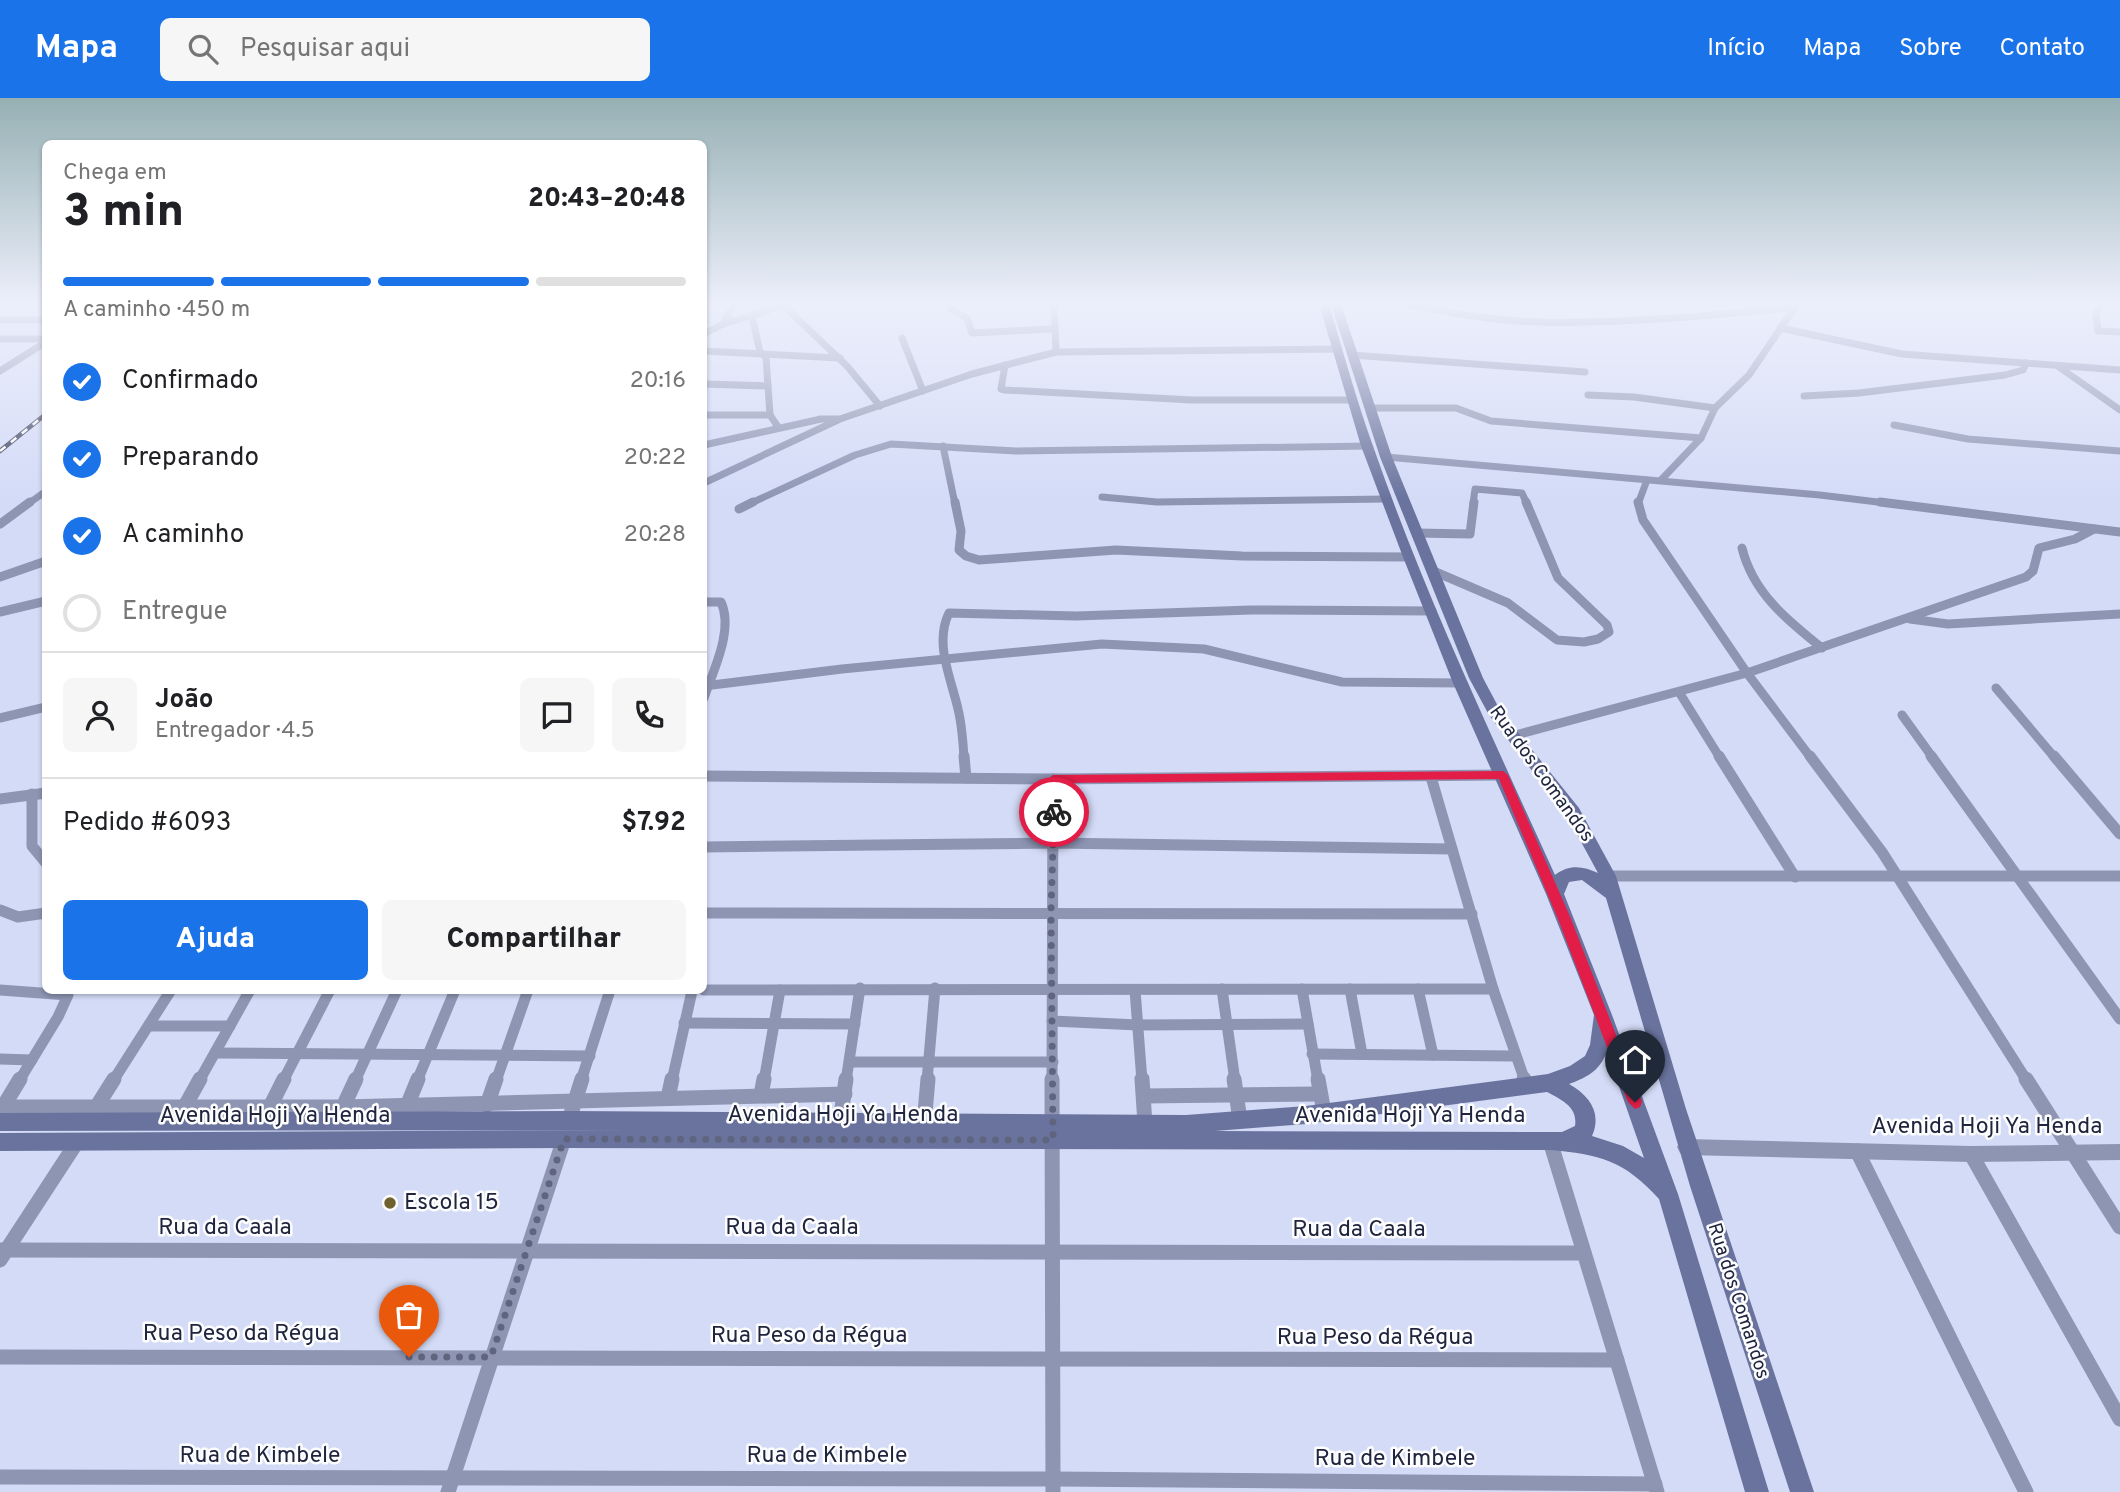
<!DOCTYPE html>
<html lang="pt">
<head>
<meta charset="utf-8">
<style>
	body { margin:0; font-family:Overpass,sans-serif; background:#f6f6f6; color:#202124; height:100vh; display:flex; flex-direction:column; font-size:26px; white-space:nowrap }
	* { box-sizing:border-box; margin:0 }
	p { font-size:23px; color:#757577 }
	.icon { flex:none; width:38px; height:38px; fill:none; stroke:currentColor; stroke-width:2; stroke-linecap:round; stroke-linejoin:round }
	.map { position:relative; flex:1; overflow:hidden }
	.side { position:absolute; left:42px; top:42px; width:665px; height:854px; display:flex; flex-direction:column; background:#fff; border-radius:10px; box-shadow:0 2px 5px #0004 }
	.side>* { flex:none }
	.pin { position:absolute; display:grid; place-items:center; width:60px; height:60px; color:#fff; margin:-72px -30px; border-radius:50% 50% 50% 0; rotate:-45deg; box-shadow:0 0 7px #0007 }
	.pin .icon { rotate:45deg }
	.courier { position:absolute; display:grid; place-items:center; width:70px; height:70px; margin:-35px; border:5px solid #e11d48; border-radius:50%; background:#fff; color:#222; box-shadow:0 2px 9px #0007 }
	.overview em { font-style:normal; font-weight:800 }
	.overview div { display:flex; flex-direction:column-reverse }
	.overview { display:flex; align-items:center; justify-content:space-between; height:119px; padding:0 21px }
	h1 { font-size:46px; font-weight:800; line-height:52px }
	.bar { display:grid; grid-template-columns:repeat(4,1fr); gap:10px 7px; align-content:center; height:84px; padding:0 21px }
	.bar i { height:9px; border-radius:5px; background:#e0e0e0 }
	.bar .current { background:#1a73e8 }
	.bar p { grid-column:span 4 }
	.line { display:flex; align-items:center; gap:18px; padding:0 21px; border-top:2px solid #e0e0e0 }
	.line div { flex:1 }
	.round { display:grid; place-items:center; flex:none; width:74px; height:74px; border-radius:10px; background:#f6f6f6 }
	ol { padding:0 21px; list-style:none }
	li { display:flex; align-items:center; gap:21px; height:77px }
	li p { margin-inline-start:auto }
	li .icon { padding:7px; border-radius:50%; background:#1a73e8; color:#fff; stroke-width:4 }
	li:last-child { color:#757577 }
	li i { width:38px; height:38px; border:4px solid #e0e0e0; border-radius:50% }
	.cta { display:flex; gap:14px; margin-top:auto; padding:14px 21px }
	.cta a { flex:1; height:80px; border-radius:10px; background:#1a73e8; color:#fff; font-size:28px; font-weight:800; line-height:80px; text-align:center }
	.cta a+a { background:#f6f6f6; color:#202124 }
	header { display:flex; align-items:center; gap:42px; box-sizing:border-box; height:98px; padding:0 35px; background:#1a73e8; color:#fff }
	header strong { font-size:33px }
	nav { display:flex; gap:38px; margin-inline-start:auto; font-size:24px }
	.search { width:490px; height:63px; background:#f6f6f6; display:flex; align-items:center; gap:18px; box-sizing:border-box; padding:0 24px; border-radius:10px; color:#757577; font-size:26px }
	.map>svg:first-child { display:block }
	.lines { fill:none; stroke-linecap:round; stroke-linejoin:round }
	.minor-far3 { stroke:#8e95b3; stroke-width:7 }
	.minor-far2 { stroke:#8e95b3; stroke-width:9 }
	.minor-far1 { stroke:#8e95b3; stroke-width:11 }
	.minor { stroke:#8e95b3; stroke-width:15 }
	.tertiary { fill:#8e95b3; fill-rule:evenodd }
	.secondary { fill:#69739d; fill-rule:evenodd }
	.rail-casing { stroke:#414661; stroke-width:4.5 }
	.rail { stroke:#fdfdfd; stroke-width:2.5; stroke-dasharray:7; stroke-linecap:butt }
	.route { fill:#e11d48 }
	.done { stroke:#5f657f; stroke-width:7; stroke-dasharray:0 12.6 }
	.poi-dot { fill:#70622f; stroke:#fdfdfd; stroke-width:2.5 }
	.labels { text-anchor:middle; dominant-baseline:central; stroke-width:5; stroke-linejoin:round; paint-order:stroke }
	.street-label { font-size:19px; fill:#20253f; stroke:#fdfdfd }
	.near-street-label { font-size:23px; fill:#20253f; stroke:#fdfdfd }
	.near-poi-label { font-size:23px; fill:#20253f; stroke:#fdfdfd; text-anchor:start }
</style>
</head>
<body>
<header>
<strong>Mapa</strong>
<div class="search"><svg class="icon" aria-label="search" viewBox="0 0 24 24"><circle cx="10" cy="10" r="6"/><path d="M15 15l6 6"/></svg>Pesquisar aqui</div>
<nav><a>Início</a><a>Mapa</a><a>Sobre</a><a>Contato</a></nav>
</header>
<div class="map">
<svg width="2120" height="1394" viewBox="0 0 2120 1394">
	<rect width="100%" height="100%" fill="#d4dbf7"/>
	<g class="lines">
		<g class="minor-far3">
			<path d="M 949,206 L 951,211 L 967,220 L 972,235 L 1053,231"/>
			<path d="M 1054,206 L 1056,254"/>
			<path d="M 1407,206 C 1451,215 1495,223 1540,224 C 1624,226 1709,217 1793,210"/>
			<path d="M 2101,206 L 2096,216 L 2098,233 L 2120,234"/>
			<path d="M 784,208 L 847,268 L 880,308"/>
			<path d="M 752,218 L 760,254 L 766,259 L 770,317 L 778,329"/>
			<path d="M 0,222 L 46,222"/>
			<path d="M 723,226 L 734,206"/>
			<path d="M 1780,230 L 1902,256 L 2120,272"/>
			<path d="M 704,236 L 723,226 L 789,206"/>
			<path d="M 902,240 L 923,293"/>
			<path d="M 0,241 L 46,241"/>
			<path d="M 704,253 L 840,260"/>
			<path d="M 1352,257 L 1585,274"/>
			<path d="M 1005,267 L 1001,291 L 1005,292 L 1192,302 L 1352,302"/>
			<path d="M 2059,269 L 2120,312"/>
			<path d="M 0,273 L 46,244"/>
			<path d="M 704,286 L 768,288"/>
			<path d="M 1588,297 L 1634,299 L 1715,310"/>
			<path d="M 1804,298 L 1859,295 L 2005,277 L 2023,272 L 2026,265"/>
			<path d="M 1369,310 L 1456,310 L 1491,323 L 1701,340"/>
			<path d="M 704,317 L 770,317"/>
			<path d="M 1894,327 L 1968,341 L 2120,353"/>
			<path d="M 704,347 L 821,321 L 838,321"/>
			<path d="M 943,348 L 955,406"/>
			<path d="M 1386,359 L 1820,397 L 1894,406"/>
			<path d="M 1661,382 L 1701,340 L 1715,310 L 1749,277 L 1797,206"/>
			<path d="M 704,385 L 840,321 L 972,276 L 1056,254 L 1337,251"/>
			<path d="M 1102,399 L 1157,404 L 1387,401"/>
			<path d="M 28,406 L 46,393"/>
			<path d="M 749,406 L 855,357 L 891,346 L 1016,353 L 1367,348"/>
			<path d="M 1473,406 L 1475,391 L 1522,395 L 1527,406"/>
			<path d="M 1638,406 L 1647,382"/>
		</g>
		<g class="minor-far2">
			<path d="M 955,404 L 961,433 L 959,452 L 966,458 L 979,462 L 1116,452 L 1242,458 L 1409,459"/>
			<path d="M 1638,404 L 1643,422 L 1747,575 L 1811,660"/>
			<path d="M 1880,404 L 2120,434"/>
			<path d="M 739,411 L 753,404"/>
			<path d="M 0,426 L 30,404"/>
			<path d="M 1417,435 L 1470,436 L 1474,404"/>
			<path d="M 1742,450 C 1753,495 1787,522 1822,550"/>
			<path d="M 1431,472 L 1508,505 L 1557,542 L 1584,544 L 1598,541 L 1609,534 L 1607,527 L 1558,480 L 1526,404"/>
			<path d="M 0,479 L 46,463"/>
			<path d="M 704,504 L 721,504 C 734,532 713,573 704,600"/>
			<path d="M 0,514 L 46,503"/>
			<path d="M 1910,521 L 1948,526 L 2120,516"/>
			<path d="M 704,588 L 842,571 L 1102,546 L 1204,551 L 1342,584 L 1460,585"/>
			<path d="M 1996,590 L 2055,660"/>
			<path d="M 1679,594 L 1720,660"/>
			<path d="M 1902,617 L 1933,660"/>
			<path d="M 0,620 L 46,609"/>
			<path d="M 1512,638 L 1747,575 L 2026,479 L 2033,473 L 2039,450 L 2075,441 L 2094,431"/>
			<path d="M 964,660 C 963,643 962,627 958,611 C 951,580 934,545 949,515 L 1076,518 L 1251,512 L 1432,513"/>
		</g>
		<g class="minor-far1">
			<path d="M 964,658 L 966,680"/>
			<path d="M 1719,658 L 1795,779"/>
			<path d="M 1810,658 L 1882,754 L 2027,983"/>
			<path d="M 1931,658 L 2120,921"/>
			<path d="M 2054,658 L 2120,736"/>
			<path d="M 704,678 L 1053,681 L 1503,677"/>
			<path d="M 1431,679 L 1493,891 L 1525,983"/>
			<path d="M 32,696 L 32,748 L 46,765"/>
			<path d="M 0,701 L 46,695"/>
			<path d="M 704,749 L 1054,745 L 1452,751"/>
			<path d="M 1608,778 L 2120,778"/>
			<path d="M 0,812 L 18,819 L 46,815"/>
			<path d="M 704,815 L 1472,816"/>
			<path d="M 1222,891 L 1235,983"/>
			<path d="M 1302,891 L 1318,983"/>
			<path d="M 1350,891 L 1362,956"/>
			<path d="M 1418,891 L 1433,957"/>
			<path d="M 0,892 L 68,897 L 58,919 L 19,983"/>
			<path d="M 704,892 L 1493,891"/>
			<path d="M 1135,892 L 1142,983"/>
			<path d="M 1052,923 L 1138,927 L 1308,926"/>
			<path d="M 684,925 L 855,926"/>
			<path d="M 149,928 L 230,928"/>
			<path d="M 215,955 L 590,958"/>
			<path d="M 1312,956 L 1514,958"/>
			<path d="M 0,961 L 32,962"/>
			<path d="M 850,964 L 1053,964"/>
			<path d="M 113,983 L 171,892"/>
			<path d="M 199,983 L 250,892"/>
			<path d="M 283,983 L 330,892"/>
			<path d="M 355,983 L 397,892"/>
			<path d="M 417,983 L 455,892"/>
			<path d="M 496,983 L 528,892"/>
			<path d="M 581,983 L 610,892"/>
			<path d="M 672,983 L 692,893"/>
			<path d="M 764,983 L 780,892"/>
			<path d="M 846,983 L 860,890"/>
			<path d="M 927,983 L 935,890"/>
			<path d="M 1052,983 L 1053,681"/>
		</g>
		<g class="minor">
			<path d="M 1052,981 L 1053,1394"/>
			<path d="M 1142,981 L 1145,1026"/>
			<path d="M 1234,981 L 1240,1022"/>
			<path d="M 1318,981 L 1324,1014"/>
			<path d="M 1524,981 L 1526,987"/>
			<path d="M 2026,981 L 2120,1129"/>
			<path d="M 761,997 L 764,981"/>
			<path d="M 1144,998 L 1319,996"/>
			<path d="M 668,1000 L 672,981"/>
			<path d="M 487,1007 L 496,981"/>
			<path d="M 97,1008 L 114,981"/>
			<path d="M 407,1008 L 418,981"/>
			<path d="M 0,1009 L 343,1009 L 845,996"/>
			<path d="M 3,1009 L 20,981"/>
			<path d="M 270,1009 L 284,981"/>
			<path d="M 343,1009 L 356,981"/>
			<path d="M 184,1010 L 200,981"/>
			<path d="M 569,1022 L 582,981"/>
			<path d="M 840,1024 L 846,981"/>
			<path d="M 924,1026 L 928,981"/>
			<path d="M 1550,1043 L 1657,1394"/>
			<path d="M 1857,1053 L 2026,1394"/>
			<path d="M 1971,1056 L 2120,1321"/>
			<path d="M 0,1152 L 1584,1155"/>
			<path d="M 0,1162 L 77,1044"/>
			<path d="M 0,1259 L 1617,1262"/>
			<path d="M 0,1379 L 1054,1381 L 1655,1386"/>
			<path d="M 448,1394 L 564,1041"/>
		</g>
		<path class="tertiary" d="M 1686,1041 L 1971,1048 L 2120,1046 L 2120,1062 L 1971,1064 L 1686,1057 L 1680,1055 L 1677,1049 L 1680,1043 Z"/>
		<path class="secondary" d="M 1319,206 L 1329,206 C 1343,253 1356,301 1373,348 C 1424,495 1491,636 1555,777 C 1569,766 1583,768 1598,775 L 1567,718 L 1489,617 L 1469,580 L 1380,359 L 1331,206 L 1341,206 L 1392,359 L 1483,580 L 1500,612 L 1579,710 L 1616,778 L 1686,1011 L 1814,1394 L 1790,1394 L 1690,1088 L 1606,800 L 1582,782 L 1569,784 L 1564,796 L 1612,917 L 1678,1096 L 1769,1394 L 1745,1394 L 1659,1101 C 1625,1063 1599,1056 1550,1052 L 564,1050 L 0,1053 L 0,1035 L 639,1032 L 0,1033 L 0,1015 L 569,1013 L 1186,1017 L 1306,1008 L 1548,976 L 1570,968 L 1585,958 L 1590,947 L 1594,917 L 1546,796 L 1453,585 L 1403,459 L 1361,348 ZM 1607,954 L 1644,1060 L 1623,1048 L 1592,1038 C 1602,1015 1590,998 1569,986 C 1588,979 1599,973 1607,954 ZM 1547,994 C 1562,1002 1578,1009 1575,1028 L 1562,1034 L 1215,1033 L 1306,1026 Z"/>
		<g class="rail-casing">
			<path id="rail" d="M 0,353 L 46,316"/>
		</g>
		<use href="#rail" class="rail"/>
	</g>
	<linearGradient id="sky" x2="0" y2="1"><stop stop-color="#96b0b4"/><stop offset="0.51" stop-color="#eceffb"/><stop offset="1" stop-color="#eceffb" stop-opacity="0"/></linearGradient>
	<rect width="2120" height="401" fill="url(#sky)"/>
	<path class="route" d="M 1503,673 L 1508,677 L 1571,821 L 1642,1004 L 1640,1009 L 1635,1011 L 1628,1004 L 1558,821 L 1499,681 L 1059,685 L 1059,714 L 1054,718 L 1048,714 L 1048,681 L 1053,677 Z"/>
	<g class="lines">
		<path class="done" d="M 409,1259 L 491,1259 L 564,1041 L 1053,1042 L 1051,814 L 1054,714"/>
	</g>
	<circle class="poi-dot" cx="390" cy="1105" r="7"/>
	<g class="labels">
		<g class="street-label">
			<text transform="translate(1541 676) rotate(54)">Rua dos Comandos</text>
			<text transform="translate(1738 1203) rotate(72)">Rua dos Comandos</text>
		</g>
		<g class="near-street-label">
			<text x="843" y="1017">Avenida Hoji Ya Henda</text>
			<text x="275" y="1018">Avenida Hoji Ya Henda</text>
			<text x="1410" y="1018">Avenida Hoji Ya Henda</text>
			<text x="1987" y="1029">Avenida Hoji Ya Henda</text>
			<text x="225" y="1130">Rua da Caala</text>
			<text x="792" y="1130">Rua da Caala</text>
			<text x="1359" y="1132">Rua da Caala</text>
			<text x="241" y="1236">Rua Peso da Régua</text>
			<text x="809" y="1238">Rua Peso da Régua</text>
			<text x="1375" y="1240">Rua Peso da Régua</text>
			<text x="260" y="1358">Rua de Kimbele</text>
			<text x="827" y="1358">Rua de Kimbele</text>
			<text x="1395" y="1361">Rua de Kimbele</text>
		</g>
		<g class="near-poi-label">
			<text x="404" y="1105">Escola 15</text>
		</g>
	</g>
</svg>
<div class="pin" style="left:409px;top:1259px;background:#ea580c"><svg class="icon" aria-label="bag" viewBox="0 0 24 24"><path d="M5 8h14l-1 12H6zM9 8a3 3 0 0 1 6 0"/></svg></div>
<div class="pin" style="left:1635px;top:1004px;background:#1f2937"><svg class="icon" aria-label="home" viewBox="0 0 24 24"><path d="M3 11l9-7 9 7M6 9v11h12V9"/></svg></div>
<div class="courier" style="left:1054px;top:714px"><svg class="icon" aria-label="bike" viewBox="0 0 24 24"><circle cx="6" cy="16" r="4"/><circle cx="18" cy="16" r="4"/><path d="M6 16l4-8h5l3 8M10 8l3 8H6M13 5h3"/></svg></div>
<section class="side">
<div class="overview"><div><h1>3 min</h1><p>Chega em</p></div><em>20:43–20:48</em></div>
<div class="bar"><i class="current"></i><i class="current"></i><i class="current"></i><i></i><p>A caminho · 450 m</p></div>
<ol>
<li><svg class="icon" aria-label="check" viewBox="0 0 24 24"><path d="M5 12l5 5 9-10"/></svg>Confirmado<p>20:16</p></li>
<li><svg class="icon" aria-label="check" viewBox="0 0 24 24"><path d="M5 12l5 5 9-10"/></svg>Preparando<p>20:22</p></li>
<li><svg class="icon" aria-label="check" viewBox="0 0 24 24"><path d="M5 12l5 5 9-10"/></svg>A caminho<p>20:28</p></li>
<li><i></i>Entregue</li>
</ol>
<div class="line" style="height:126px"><a class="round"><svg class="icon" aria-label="person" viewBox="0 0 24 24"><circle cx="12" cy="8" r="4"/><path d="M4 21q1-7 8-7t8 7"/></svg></a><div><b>João</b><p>Entregador · 4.5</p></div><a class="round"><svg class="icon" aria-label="chat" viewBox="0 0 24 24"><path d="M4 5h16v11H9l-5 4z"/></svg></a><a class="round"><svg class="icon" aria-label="phone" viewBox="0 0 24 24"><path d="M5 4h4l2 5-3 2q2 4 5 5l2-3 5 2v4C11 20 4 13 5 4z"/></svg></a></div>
<div class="line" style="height:91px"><div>Pedido #6093</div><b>$7.92</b></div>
<div class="cta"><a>Ajuda</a><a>Compartilhar</a></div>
</section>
</div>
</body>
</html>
